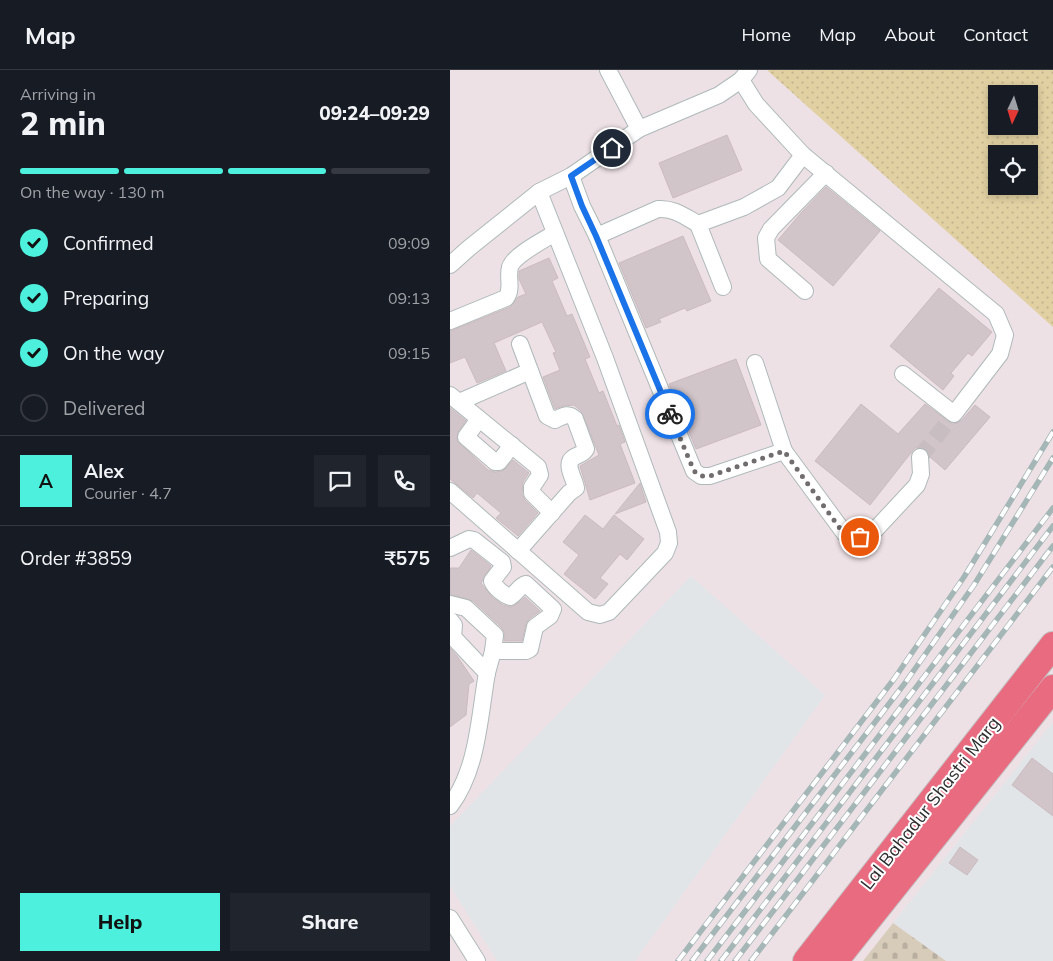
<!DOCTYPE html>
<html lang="en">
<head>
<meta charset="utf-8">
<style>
	body { margin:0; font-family:Mulish,sans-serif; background:#20242c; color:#f1f3f6; height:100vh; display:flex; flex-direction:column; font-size:19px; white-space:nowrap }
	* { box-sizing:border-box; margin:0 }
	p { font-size:16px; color:#9ea1a6 }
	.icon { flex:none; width:28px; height:28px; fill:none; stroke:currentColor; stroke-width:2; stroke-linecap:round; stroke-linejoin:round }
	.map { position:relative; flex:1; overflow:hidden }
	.side { display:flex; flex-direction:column; background:#171b24; width:450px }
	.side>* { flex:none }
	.needle { width:32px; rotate:184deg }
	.buttons { position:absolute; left:538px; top:15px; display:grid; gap:10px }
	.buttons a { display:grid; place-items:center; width:50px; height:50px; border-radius:0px; background:#171b24; box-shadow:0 2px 8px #0003; font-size:25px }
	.pin { position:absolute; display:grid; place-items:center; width:42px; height:42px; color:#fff; margin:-21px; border:2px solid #fff; border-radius:50%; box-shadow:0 1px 5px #0007 }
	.courier { position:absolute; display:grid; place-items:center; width:50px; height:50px; margin:-25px; border:4px solid #1a73e8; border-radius:50%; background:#fff; color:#222; box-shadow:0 1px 6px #0007 }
	.overview em { font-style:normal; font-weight:800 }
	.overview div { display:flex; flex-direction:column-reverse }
	.overview { display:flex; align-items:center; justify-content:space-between; height:85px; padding:0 20px }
	h1 { font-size:32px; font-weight:800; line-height:38px }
	.bar { display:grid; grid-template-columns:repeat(4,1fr); gap:8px 5px; align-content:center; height:60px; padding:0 20px }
	.bar i { height:6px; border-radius:4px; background:#363941 }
	.bar .current { background:#4cf0dd }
	.bar p { grid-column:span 4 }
	.line { display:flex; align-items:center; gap:12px; padding:0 20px; border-top:1px solid #363941 }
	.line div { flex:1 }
	.round { display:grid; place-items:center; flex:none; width:52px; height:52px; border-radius:0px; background:#20242c }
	ol { padding:0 20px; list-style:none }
	li { display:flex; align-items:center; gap:15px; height:55px }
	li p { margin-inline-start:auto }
	li .icon { padding:5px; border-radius:50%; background:#4cf0dd; color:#111; stroke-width:4 }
	li:last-child { color:#9ea1a6 }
	li i { width:28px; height:28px; border:2px solid #363941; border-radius:50% }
	.button { display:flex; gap:10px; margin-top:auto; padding:10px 20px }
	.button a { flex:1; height:58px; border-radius:0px; background:#4cf0dd; color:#111; font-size:20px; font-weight:800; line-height:58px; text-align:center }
	.button a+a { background:#20242c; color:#f1f3f6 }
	header { display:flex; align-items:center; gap:30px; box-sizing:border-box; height:70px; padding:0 25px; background:#171b24; border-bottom:1px solid #363941 }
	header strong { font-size:24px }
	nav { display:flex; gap:28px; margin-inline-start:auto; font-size:18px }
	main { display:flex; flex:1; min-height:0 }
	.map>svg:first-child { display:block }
	.industrial { fill:#e1e5e7 }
	.cemetery { fill:url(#cemetery-stones) }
	.park { fill:url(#park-dots); fill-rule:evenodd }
	.building { fill:#d1c5c9; stroke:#cabbbf }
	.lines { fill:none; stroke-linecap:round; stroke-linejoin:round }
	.minor-tunnel { stroke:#c8bdc1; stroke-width:16; stroke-dasharray:16 8; stroke-linecap:butt }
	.minor-casing { stroke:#aeb9b8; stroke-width:18 }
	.primary-casing { stroke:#c4c4c4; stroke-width:28 }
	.minor { stroke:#fff; stroke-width:16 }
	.primary { stroke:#e96b80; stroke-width:26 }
	.rail-casing { stroke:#a4b6b5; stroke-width:5.5 }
	.rail { stroke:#fff; stroke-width:4; stroke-dasharray:11; stroke-linecap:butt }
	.done { stroke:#716d6e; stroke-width:5; stroke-dasharray:0 9 }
	.route { stroke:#1a73e8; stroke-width:6 }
	.labels { text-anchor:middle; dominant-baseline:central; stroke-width:4; stroke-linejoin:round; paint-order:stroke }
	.street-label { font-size:18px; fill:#2e2e2e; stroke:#fff }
</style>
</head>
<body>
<header>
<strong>Map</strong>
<nav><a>Home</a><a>Map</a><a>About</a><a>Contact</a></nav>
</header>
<main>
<section class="side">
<div class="overview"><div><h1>2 min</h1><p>Arriving in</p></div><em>09:24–09:29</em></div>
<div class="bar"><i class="current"></i><i class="current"></i><i class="current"></i><i></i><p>On the way · 130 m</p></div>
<ol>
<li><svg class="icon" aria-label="check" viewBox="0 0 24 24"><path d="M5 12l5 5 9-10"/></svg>Confirmed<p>09:09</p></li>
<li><svg class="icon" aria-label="check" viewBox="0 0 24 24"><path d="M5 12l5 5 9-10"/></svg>Preparing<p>09:13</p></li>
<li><svg class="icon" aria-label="check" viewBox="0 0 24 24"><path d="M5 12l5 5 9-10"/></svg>On the way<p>09:15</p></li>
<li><i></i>Delivered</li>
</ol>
<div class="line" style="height:90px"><b class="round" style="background:#4cf0dd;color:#111">A</b><div><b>Alex</b><p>Courier · 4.7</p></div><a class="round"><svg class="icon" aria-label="chat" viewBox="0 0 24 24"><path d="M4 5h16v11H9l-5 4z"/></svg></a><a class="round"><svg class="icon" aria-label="phone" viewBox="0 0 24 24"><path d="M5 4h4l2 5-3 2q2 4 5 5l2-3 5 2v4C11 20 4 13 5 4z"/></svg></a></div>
<div class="line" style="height:65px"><div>Order #3859</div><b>₹575</b></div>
<div class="button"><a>Help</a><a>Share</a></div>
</section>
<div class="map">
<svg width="603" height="891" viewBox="0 0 603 891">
	<defs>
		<pattern id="cemetery-stones" width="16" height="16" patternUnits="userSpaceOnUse" patternTransform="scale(1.25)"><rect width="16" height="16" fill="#d7cbba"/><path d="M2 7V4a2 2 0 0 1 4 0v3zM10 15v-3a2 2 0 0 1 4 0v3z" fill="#b9afa0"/></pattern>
		<pattern id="park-dots" width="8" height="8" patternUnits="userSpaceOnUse" patternTransform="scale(1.25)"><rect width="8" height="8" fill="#e1d0a2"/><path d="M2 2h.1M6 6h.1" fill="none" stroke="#c1b38c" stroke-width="1.8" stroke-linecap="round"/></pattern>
	</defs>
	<rect width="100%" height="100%" fill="#eee1e6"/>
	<g class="industrial">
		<path d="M 241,506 L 375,625 L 185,891 L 47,891 L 0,816 L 0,756 Z"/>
		<path d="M 603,652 L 603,891 L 496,891 L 443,853 Z"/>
	</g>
	<path class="cemetery" d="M 443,853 L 496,891 L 413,891 Z"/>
	<path class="park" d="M 319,0 L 603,0 L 603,257 L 318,1 ZM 546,24 L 579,24 L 579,56 L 546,56 ZM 546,84 L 579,84 L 579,116 L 546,116 Z"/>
	<g class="building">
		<path d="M 277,65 L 292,100 L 223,128 L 209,93 Z"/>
		<path d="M 376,117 L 430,161 L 383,216 L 328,170 L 351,143 Z"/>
		<path d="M 233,166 L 261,231 L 237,241 L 235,238 L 209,249 L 211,252 L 196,258 L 169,193 Z"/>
		<path d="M 99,188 L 108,208 L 102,211 L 117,246 L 122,244 L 140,287 L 135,289 L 149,323 L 153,321 L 167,356 L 169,355 L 175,372 L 170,374 L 185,413 L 140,430 L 130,396 L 149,385 L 131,341 L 124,335 L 113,336 L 105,339 L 93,307 L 110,300 L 103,283 L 106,282 L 92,252 L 44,273 L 56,301 L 27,313 L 15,287 L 0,293 L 0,261 L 60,237 L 68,227 L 76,224 L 69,209 L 69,201 Z"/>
		<path d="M 489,218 L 542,262 L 522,286 L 518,283 L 501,303 L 504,306 L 493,320 L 440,276 Z"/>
		<path d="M 286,289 L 311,355 L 246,379 L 219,314 Z"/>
		<path d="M 411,334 L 448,364 L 475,334 L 502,354 L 507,353 L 512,350 L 525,335 L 540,347 L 495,400 L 480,387 L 479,382 L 475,378 L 467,377 L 464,379 L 420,435 L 365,391 Z"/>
		<path d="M 0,338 L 16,351 L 8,362 L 7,371 L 38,400 L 45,402 L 53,401 L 63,390 L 79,403 L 73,412 L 72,424 L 75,430 L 88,443 L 68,466 L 46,448 L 51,443 L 27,423 L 23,428 L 0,409 Z"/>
		<path d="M 190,413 L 196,432 L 165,444 Z"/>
		<path d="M 135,445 L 153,459 L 164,445 L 194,469 L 177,490 L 170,484 L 150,508 L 158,514 L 145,529 L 114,504 L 129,485 L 113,472 Z"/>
		<path d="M 21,480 L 41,496 L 31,513 L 43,528 L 53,535 L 60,537 L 67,534 L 75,527 L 90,541 L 79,549 L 76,554 L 72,571 L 54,571 L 54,562 L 52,558 L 23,531 L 0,524 L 0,498 L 9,498 Z"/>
		<path d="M 0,578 L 7,586 L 24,611 L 19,614 L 16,645 L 0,657 Z"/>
		<path d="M 582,688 L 603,704 L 603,746 L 562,715 Z"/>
		<path d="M 510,777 L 528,790 L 517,805 L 499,793 Z"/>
	</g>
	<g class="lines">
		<path class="minor-tunnel" d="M 470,387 L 504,344"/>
		<g class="minor-casing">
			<g id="minor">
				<path d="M 158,0 L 189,59"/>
				<path d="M 291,10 L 306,34 L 353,85 L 546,244 L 555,265 L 550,284 L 504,344 L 453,304"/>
				<path d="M 121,106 L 132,136 L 147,166 L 244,401 L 251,406 L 260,406 L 334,381 L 395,464 L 410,467 L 425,460 L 467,415 L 471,404 L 470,387"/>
				<path d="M 248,154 L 273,217"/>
				<path d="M 147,166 L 208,139 C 224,138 234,146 248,154 L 294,137 L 328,118 L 353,85"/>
				<path d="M 0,195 L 19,178 L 89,122 L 121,106 L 189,59 L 269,25 L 291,10 L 299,0"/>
				<path d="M 355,221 L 318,189 L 316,168 L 321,159 L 376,103"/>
				<path d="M 0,251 L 56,228 C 63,219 57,207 60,197 C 64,185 94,170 105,163"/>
				<path d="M 305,293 L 334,381"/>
				<path d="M 0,325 L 88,397 L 90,405 L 82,417 L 82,423 L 102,443"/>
				<path d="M 9,332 L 80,301"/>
				<path d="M 29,349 L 16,367 L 45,392 L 49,392 L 62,375"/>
				<path d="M 0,421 L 138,542 L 150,545 L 159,542 L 215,483 L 219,473 L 218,462 L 155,288 L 89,122"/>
				<path d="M 0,478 L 19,469 L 24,470 L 52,492 L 53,497 L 42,511 C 45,518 54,525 60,527 C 66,524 69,516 76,514 L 103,539 L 100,546 L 85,557 L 80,579 L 76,581 L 43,581 L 37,603"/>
				<path d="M 68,481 L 119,423 L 126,418 C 125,410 114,394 123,388 C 128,384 133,385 136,379 L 125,349 C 118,342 113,346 105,350 L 97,346 L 70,274"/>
				<path d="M 0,534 L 16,538 L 45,565 L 43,581"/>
				<path d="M 0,550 L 4,555 L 3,567 L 37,603 C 29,648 28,699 0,736"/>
				<path d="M 0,848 L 27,891"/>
			</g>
		</g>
		<g class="primary-casing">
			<g id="primary">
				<path d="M 356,891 L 603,575"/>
				<path d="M 385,891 L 603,618"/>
			</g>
		</g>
		<use href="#minor" class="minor"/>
		<use href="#primary" class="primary"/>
		<g class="rail-casing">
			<g id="rail">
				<path d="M 228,891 L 444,609 L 514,507 L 603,362"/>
				<path d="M 242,891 L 455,613 L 524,515 L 603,388"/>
				<path d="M 257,891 L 603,438"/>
				<path d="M 271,891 L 603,456"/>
				<path d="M 285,891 L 603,476"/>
				<path d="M 301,891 L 603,497"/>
			</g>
		</g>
		<use href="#rail" class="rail"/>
	</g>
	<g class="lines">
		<path class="done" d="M 220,344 L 244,401 L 251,406 L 260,406 L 334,381 L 394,464 L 410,467"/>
		<path class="route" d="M 162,78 L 121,106 L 132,136 L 146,166 L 220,344"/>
	</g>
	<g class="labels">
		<g class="street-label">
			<text transform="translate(480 733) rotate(-52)">Lal Bahadur Shastri Marg</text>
		</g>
	</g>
</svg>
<div class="buttons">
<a><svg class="needle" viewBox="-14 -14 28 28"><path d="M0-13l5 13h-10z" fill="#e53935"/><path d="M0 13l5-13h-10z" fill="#9ea1a6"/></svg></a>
<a><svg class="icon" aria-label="locate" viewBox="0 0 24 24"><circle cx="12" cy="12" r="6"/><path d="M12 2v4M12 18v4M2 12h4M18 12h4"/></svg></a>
</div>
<div class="pin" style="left:410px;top:467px;background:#ea580c"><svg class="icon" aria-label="bag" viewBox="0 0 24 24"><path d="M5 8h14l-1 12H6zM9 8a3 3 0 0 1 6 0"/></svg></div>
<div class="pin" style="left:162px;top:78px;background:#1f2937"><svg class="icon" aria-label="home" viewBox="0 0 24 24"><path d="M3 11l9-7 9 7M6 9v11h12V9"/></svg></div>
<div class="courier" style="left:220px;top:344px"><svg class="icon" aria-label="bike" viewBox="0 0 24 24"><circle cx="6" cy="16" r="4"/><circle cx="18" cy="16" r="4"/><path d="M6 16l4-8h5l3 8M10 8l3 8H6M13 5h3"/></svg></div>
</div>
</main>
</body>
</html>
